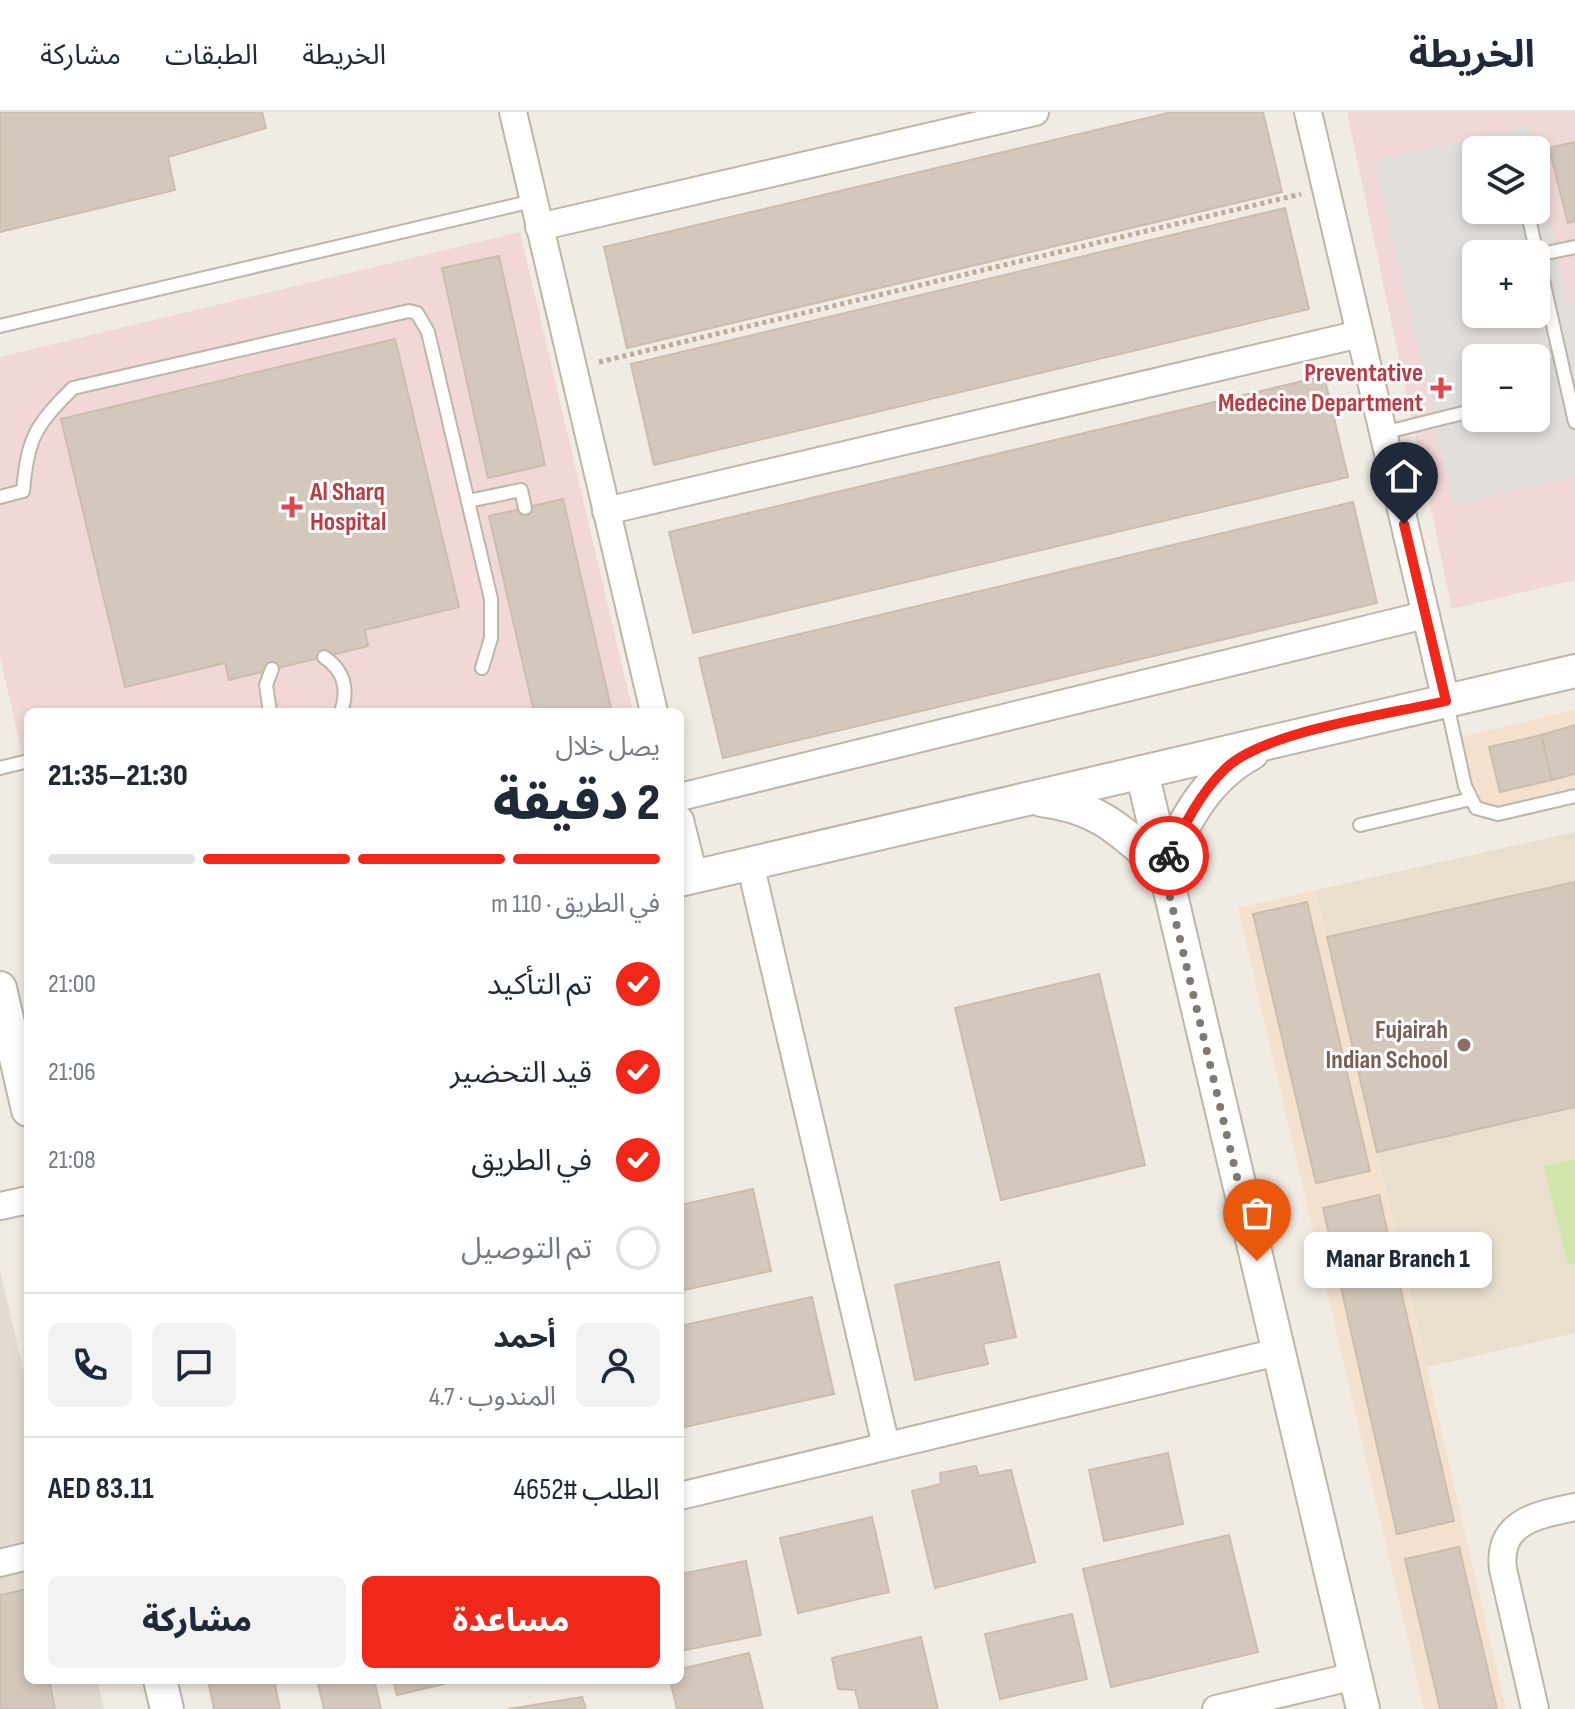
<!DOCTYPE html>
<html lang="ar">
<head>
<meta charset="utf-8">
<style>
	body { margin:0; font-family:"Sofia Sans Condensed","Noto Sans Arabic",sans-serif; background:#f2f2f3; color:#1f2937; direction:rtl; height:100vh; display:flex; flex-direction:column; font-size:30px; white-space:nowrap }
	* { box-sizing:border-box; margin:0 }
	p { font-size:26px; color:#747a83 }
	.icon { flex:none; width:44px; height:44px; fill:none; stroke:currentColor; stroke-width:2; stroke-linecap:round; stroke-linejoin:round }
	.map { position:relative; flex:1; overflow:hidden; direction:ltr }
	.side { position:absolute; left:24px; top:596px; width:660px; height:976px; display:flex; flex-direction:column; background:#fff; border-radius:12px; box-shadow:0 4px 12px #0003; direction:rtl }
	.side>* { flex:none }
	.controls { position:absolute; left:1462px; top:24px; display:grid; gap:16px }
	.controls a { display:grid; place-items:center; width:88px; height:88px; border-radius:12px; background:#fff; box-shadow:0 4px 12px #0003; font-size:40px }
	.pin { position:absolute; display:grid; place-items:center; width:68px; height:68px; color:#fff; margin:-82px -34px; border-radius:50% 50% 50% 0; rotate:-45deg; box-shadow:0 0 8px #0007 }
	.pin .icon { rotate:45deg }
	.courier { position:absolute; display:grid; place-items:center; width:80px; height:80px; margin:-40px; border:6px solid #f12719; border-radius:50%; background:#fff; color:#222; box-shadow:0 2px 10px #0007 }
	.bubble { position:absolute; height:56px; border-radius:12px; background:#fff; box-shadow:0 4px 12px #0003; font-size:26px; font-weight:800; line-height:56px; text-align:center; direction:rtl }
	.overview em { font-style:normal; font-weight:800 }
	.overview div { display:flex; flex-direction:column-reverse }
	.overview { display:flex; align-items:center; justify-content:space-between; height:136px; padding:0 24px }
	h1 { font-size:52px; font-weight:800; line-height:60px }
	.bar { display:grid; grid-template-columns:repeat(4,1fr); gap:12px 8px; align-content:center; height:96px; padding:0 24px }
	.bar i { height:10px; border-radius:6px; background:#e0e1e3 }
	.bar .selected { background:#f12719 }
	.bar p { grid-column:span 4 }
	.line { display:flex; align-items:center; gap:20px; padding:0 24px; border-top:2px solid #e0e1e3 }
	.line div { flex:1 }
	.round { display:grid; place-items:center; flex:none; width:84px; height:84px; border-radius:12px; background:#f2f2f3 }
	ol { padding:0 24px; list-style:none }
	li { display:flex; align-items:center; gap:24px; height:88px }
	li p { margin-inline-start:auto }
	li .icon { padding:8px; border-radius:50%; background:#f12719; color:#fff; stroke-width:4 }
	li:last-child { color:#747a83 }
	li i { width:44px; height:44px; border:4px solid #e0e1e3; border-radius:50% }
	.button { display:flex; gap:16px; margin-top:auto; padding:16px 24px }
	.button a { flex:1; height:92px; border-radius:12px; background:#f12719; color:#fff; font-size:32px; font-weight:800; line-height:92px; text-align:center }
	.button a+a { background:#f2f2f3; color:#1f2937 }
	header { display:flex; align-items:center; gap:48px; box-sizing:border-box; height:112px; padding:0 40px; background:#fff; border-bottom:2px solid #e0e1e3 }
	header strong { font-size:38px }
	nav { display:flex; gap:44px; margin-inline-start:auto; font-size:28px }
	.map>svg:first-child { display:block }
	.residential { fill:#e4dcd1 }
	.commercial { fill:#f3e0cd }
	.education { fill:#e9dfcd }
	.medical { fill:#f1d7d6; fill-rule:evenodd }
	.green { fill:#d0e4ac }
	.parking { fill:#e1dedb; fill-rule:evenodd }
	.building { fill:#d4c8bc; stroke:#ccbdac; stroke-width:2 }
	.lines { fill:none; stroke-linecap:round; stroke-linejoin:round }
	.service-casing { stroke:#beb5a9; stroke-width:16 }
	.minor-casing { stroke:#beb5a9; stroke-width:30 }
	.tertiary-casing { stroke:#beb5a9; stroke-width:36 }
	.path { stroke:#bcac98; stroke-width:5; stroke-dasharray:4 4; stroke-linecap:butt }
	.service { stroke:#fff; stroke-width:12 }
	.minor { stroke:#fff; stroke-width:26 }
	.tertiary { stroke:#fff; stroke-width:32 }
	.done { stroke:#7f7971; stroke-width:8; stroke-dasharray:0 14.4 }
	.route { stroke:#f12719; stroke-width:10 }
	.health-dot { fill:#e0444e; stroke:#fff; stroke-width:3 }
	.education-dot { fill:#8d6e63; stroke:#fff; stroke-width:3 }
	.labels { text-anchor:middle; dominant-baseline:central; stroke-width:6; stroke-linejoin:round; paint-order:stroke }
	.health-label { font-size:26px; font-weight:bold; fill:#be3a42; stroke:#fff; text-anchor:end }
	.education-label { font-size:26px; font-weight:bold; fill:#785e54; stroke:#fff; text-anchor:end }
</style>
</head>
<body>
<header>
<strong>الخريطة</strong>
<nav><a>الخريطة</a><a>الطبقات</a><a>مشاركة</a></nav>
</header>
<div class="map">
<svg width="1575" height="1597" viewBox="0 0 1575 1597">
	<rect width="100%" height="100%" fill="#f0ebe3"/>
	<path class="residential" d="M 0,1159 L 28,1277 L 28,1568 L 97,1568 L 104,1597 L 0,1597 Z"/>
	<g class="commercial">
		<path d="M 1575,598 L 1575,678 L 1479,700 L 1460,625 Z"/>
		<path d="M 1316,778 L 1506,1597 L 1424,1597 L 1238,796 Z"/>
	</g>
	<path class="education" d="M 1575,720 L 1575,1221 L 1427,1255 L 1316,778 Z"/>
	<g class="medical">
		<path d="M 1347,0 L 1575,0 L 1575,468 L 1452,497 ZM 1476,38 L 1536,38 L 1536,98 L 1476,98 ZM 1476,142 L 1536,142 L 1536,202 L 1476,202 ZM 1476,246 L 1536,246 L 1536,306 L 1476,306 Z"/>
		<path d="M 520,120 L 633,600 L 28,600 L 28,667 L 0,545 L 0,245 Z"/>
	</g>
	<path class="green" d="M 1575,1047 L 1575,1151 L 1568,1153 L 1544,1054 Z"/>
	<path class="parking" d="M 1528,13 L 1534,38 L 1476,38 L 1476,98 L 1536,98 L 1536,48 L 1569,193 L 1575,192 L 1575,365 L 1454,393 L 1374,49 ZM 1476,142 L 1536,142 L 1536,202 L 1476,202 ZM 1476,246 L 1536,246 L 1536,306 L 1476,306 Z"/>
	<g class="building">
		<path d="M 0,0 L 262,0 L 266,16 L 168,45 L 175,78 L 0,120 Z"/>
		<path d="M 1172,0 L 1263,0 L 1282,80 L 627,236 L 604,135 Z"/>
		<path d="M 1575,30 L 1575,109 L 1568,111 L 1549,36 Z"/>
		<path d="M 1285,96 L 1309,197 L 654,353 L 631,252 Z"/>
		<path d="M 499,144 L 545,353 L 488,366 L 442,156 Z"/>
		<path d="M 395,227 L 459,495 L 365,518 L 368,534 L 229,568 L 225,551 L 125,575 L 61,307 Z"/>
		<path d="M 1324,264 L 1348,365 L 693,521 L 669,420 Z"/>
		<path d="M 563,387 L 612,600 L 534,600 L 489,404 Z"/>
		<path d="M 1353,390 L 1377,491 L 723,646 L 699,546 Z"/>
		<path d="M 1575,613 L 1575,662 L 1552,668 L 1541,623 Z"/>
		<path d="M 1541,623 L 1552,668 L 1500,680 L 1489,635 Z"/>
		<path d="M 1575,770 L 1575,995 L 1377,1040 L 1327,825 Z"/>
		<path d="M 1307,790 L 1370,1059 L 1316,1071 L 1253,802 Z"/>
		<path d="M 1099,862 L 1145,1053 L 1001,1088 L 955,896 Z"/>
		<path d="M 753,1077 L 771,1159 L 680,1179 L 680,1093 Z"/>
		<path d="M 1379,1083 L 1454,1409 L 1397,1422 L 1323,1096 Z"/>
		<path d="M 999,1150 L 1016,1225 L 983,1232 L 988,1252 L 915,1268 L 895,1173 Z"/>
		<path d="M 812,1185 L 834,1282 L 680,1316 L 680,1214 Z"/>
		<path d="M 1168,1341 L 1183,1412 L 1104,1429 L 1089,1358 Z"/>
		<path d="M 976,1354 L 979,1364 L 1011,1358 L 1035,1450 L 935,1476 L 912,1379 L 941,1372 L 940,1361 Z"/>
		<path d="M 872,1405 L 889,1480 L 798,1501 L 780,1426 Z"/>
		<path d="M 1229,1423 L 1258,1540 L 1111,1575 L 1083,1457 Z"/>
		<path d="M 1459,1435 L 1497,1597 L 1440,1597 L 1405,1447 Z"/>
		<path d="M 746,1449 L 761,1523 L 680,1539 L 680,1462 Z"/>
		<path d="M 28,1477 L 28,1568 L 49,1568 L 55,1597 L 0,1597 L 0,1483 Z"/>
		<path d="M 1072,1502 L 1087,1567 L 1000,1587 L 985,1522 Z"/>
		<path d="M 921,1525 L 938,1597 L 860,1597 L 855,1578 L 838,1577 L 832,1546 Z"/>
		<path d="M 749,1541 L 763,1597 L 677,1597 L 670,1568 L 680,1568 L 680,1557 Z"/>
		<path d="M 208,1568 L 274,1568 L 280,1597 L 214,1597 Z"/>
		<path d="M 317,1568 L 374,1568 L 381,1597 L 324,1597 Z"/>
		<path d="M 393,1568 L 443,1568 L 444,1572 L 397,1583 Z"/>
		<path d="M 582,1585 L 586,1597 L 508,1597 Z"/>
	</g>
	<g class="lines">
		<g class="service-casing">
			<g id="service">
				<path d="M 1527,98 L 1575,310"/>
				<path d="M 1537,143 L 1575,135"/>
				<path d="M 0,214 L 533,89"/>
				<path d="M 1383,321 L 1463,301"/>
				<path d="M 0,385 L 23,379 C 28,325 35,314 73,276 L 409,199 L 417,201 L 428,220 L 491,487 L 491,526 L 482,556"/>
				<path d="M 468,389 L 521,378 L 525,396"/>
				<path d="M 324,545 C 344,558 349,577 341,600"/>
				<path d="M 1447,592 L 1465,674 L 1476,696 L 1498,702 L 1575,684"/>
				<path d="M 270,600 L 266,573 L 272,557"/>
				<path d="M 0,656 L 28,649"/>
				<path d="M 1360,713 L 1471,687"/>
			</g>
		</g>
		<g class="minor-casing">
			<g id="minor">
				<path d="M 513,0 L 654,600"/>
				<path d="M 1308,0 L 1446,589"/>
				<path d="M 539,115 L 1035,0"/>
				<path d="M 606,399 L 1360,222"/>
				<path d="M 680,685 L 1425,503"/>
				<path d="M 680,708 L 694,764"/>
				<path d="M 750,751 L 886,1334"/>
				<path d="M 0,1094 L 28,1088"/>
				<path d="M 680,1384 L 1278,1240"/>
				<path d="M 0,1451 L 28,1444"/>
				<path d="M 1216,1597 L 1355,1564"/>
				<path d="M 1535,1597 L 1503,1457 C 1497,1409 1538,1403 1575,1395"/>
			</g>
		</g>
		<g class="tertiary-casing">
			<g id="tertiary">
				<path d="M 1142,660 L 1363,1597"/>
				<path d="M 1041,688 C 1098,694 1122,720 1163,756 C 1185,709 1205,666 1252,641"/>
				<path d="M 680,768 L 1575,559"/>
				<path d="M 0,876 L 28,998"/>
				<path d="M 160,1568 L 167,1597"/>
			</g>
		</g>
		<path class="path" d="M 599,250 L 1301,82"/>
		<use href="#service" class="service"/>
		<use href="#minor" class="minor"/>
		<use href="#tertiary" class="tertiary"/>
	</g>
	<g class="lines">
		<path class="done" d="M 1169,744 L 1163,756 L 1257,1149"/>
		<path class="route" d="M 1169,744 C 1184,714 1200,681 1225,657 C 1263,619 1391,602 1446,589 L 1404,412"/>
	</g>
	<g class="health-dot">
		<path d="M1437 264h8v8h8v8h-8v8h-8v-8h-8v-8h8z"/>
		<path d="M288 383h8v8h8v8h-8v8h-8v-8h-8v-8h8z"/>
	</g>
	<circle class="education-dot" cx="1464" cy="933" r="8"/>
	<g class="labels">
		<g class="health-label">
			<text x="1423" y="261">Preventative<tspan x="1423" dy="30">Medecine Department</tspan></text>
			<text x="310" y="380" text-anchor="start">Al Sharq<tspan x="310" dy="30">Hospital</tspan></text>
		</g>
		<g class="education-label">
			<text x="1448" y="918">Fujairah<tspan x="1448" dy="30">Indian School</tspan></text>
		</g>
	</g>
</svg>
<div class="controls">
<a><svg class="icon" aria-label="layers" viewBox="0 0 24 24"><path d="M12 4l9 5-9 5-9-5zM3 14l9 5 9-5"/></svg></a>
<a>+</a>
<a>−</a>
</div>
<div class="pin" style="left:1257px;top:1149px;background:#ea580c"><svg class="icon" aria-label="bag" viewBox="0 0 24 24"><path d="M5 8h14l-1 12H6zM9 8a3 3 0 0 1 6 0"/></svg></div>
<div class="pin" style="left:1404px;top:412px;background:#1f2937"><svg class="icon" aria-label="home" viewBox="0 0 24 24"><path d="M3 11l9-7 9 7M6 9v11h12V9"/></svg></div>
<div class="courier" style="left:1169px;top:744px"><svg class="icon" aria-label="bike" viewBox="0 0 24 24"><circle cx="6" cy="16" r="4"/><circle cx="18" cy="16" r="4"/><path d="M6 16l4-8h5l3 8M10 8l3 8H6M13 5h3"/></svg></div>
<div class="bubble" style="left:1304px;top:1120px;width:188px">Manar Branch 1</div>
<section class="side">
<div class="overview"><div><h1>2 دقيقة</h1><p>يصل خلال</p></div><em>21:30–21:35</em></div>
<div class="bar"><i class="selected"></i><i class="selected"></i><i class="selected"></i><i></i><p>في الطريق · 110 m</p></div>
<ol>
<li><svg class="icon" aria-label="check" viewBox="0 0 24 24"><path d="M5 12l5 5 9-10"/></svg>تم التأكيد<p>21:00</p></li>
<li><svg class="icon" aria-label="check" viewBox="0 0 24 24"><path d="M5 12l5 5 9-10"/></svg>قيد التحضير<p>21:06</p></li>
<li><svg class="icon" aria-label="check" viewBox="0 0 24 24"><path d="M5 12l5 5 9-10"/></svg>في الطريق<p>21:08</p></li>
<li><i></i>تم التوصيل</li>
</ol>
<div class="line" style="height:144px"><a class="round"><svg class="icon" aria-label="person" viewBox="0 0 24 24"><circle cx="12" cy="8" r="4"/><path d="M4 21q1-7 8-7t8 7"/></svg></a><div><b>أحمد</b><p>المندوب · 4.7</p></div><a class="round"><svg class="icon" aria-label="chat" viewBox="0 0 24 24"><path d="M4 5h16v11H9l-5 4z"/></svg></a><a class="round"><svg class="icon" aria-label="phone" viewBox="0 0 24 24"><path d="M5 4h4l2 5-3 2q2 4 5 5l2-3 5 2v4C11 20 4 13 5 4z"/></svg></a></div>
<div class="line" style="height:104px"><div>الطلب #4652</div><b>AED 83.11</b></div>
<div class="button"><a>مساعدة</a><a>مشاركة</a></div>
</section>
</div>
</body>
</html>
